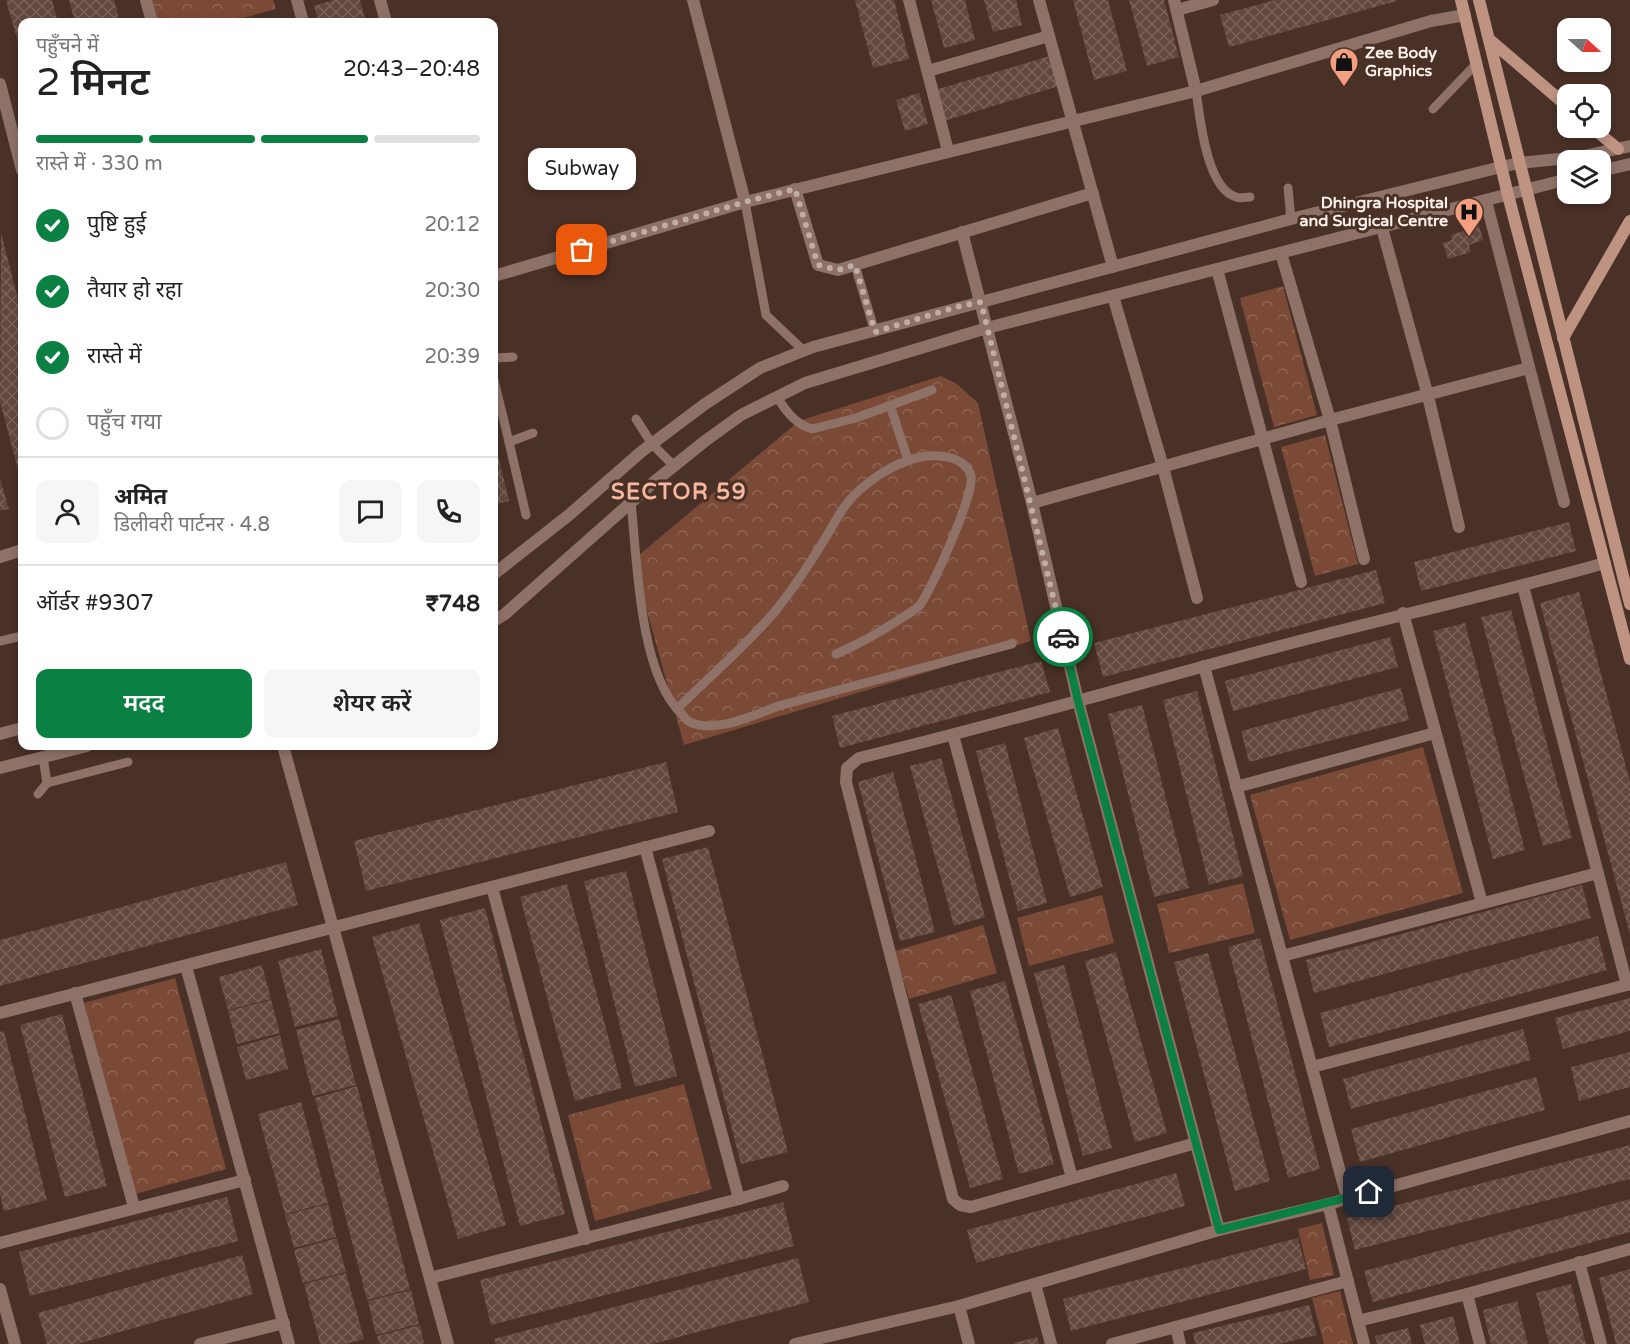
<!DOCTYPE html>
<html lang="hi">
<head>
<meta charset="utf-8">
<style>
	body { margin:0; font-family:"Varela Round","Noto Sans Devanagari",sans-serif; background:#f6f6f6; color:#222; height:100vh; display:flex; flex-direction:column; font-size:22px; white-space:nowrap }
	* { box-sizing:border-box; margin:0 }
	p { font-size:20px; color:#767676 }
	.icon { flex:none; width:33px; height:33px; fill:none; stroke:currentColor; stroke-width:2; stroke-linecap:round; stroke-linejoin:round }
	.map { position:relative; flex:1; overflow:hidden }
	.side { position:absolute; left:18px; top:18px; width:480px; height:732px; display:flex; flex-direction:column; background:#fff; border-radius:12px; box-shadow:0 3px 9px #0003 }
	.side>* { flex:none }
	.needle { width:39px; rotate:111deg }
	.fabs { position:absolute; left:1557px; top:18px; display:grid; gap:12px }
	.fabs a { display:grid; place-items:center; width:54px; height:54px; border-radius:12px; background:#fff; box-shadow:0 3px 9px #0003; font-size:30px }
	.pin { position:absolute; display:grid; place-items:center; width:51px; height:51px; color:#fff; margin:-26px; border-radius:12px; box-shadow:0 3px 9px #0006 }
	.courier { position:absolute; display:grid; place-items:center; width:60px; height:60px; margin:-30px; border:4px solid #0b8043; border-radius:50%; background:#fff; color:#222; box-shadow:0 2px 8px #0007 }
	.bubble { position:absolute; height:42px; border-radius:12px; background:#fff; box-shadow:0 3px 9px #0003; font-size:20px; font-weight:600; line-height:42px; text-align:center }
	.headline em { font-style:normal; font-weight:600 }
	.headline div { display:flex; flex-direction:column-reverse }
	.headline { display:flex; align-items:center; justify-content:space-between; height:102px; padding:0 18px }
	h1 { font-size:39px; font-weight:600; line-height:45px }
	.bar { display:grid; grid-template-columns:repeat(4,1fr); gap:9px 6px; align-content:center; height:72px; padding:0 18px }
	.bar i { height:8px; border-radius:4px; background:#e0e0e0 }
	.bar .active { background:#0b8043 }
	.bar p { grid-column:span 4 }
	.line { display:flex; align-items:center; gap:15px; padding:0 18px; border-top:2px solid #e0e0e0 }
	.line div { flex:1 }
	.round { display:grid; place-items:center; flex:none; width:63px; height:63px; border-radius:12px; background:#f6f6f6 }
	ol { padding:0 18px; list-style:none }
	li { display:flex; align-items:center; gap:18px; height:66px }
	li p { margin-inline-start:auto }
	li .icon { padding:6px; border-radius:50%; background:#0b8043; color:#fff; stroke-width:4 }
	li:last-child { color:#767676 }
	li i { width:33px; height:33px; border:3px solid #e0e0e0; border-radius:50% }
	.action { display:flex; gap:12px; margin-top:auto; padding:12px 18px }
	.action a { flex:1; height:69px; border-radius:12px; background:#0b8043; color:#fff; font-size:24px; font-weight:600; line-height:69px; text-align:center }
	.action a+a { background:#f6f6f6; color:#222 }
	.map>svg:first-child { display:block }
	.park { fill:url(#park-crowns) }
	.building { fill:url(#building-cross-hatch) }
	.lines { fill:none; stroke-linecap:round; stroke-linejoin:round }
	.service { stroke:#8e7268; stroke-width:9 }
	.minor { stroke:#8e7268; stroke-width:12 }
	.tertiary { stroke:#8e7268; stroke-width:12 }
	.secondary { stroke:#be9382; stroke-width:12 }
	.done { stroke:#bfaea7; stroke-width:6; stroke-dasharray:0 10.8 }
	.route { stroke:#0b8043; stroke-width:8 }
	.labels { text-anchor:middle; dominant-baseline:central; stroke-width:6; stroke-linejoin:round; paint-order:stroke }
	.poi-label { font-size:16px; font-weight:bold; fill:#fef1ec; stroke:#4a3127; text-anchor:start }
	.district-label { font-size:22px; font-weight:bold; letter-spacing:1.5px; fill:#f5b79f; stroke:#4a3127 }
</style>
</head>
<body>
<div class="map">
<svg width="1630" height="1344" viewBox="0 0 1630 1344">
	<defs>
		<pattern id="park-crowns" width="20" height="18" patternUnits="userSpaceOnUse" patternTransform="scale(1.5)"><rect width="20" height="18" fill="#7b4a37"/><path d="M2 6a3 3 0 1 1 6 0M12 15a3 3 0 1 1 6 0" fill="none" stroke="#8f6554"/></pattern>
		<pattern id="building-cross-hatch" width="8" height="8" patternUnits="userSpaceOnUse" patternTransform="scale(1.5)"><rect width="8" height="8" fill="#62473c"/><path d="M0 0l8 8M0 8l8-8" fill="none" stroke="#7a6258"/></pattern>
	</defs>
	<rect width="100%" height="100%" fill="#4a3127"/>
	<g class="park">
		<path d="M 152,0 L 273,0 L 276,9 L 229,22 L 158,22 Z"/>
		<path d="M 1283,286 L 1317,415 L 1274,427 L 1240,298 Z"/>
		<path d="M 941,376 L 957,384 L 978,403 L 1031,641 L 684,745 L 633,560 L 799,421 Z"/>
		<path d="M 1325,435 L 1358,564 L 1315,576 L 1281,447 Z"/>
		<path d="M 1423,747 L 1463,893 L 1290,940 L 1250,795 Z"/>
		<path d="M 1243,883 L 1255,933 L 1169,953 L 1157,904 Z"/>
		<path d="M 1102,895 L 1114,943 L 1029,966 L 1017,918 Z"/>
		<path d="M 983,925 L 997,973 L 909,999 L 895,951 Z"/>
		<path d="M 175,978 L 226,1169 L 135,1194 L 84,1003 Z"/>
		<path d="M 684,1084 L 712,1189 L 595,1221 L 568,1115 Z"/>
		<path d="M 1322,1223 L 1334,1275 L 1310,1280 L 1298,1229 Z"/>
		<path d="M 1340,1291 L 1353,1344 L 1324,1344 L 1312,1298 Z"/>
	</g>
	<g class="building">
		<path d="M 6,0 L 52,0 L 58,22 L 22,22 L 22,56 Z"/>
		<path d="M 69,0 L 114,0 L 120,22 L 75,22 Z"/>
		<path d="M 333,0 L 360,0 L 366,22 L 319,22 L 314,6 Z"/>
		<path d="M 855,0 L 894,0 L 909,59 L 873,68 Z"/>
		<path d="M 931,0 L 965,0 L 975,40 L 944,48 Z"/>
		<path d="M 984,0 L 1016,0 L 1022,25 L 993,32 Z"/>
		<path d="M 1073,0 L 1108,0 L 1127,71 L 1094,80 Z"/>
		<path d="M 1129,0 L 1164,0 L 1179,57 L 1147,66 Z"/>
		<path d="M 1275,0 L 1397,0 L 1397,1 L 1229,47 L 1220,15 Z"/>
		<path d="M 1050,56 L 1059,86 L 944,121 L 935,90 Z"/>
		<path d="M 919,93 L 928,124 L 905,131 L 896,100 Z"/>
		<path d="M 1479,226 L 1483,240 L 1469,245 L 1471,252 L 1448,259 L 1443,243 L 1452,240 L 1451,235 Z"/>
		<path d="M 1,233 L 22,315 L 22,484 L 0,402 Z"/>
		<path d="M 497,451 L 509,501 L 494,505 L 494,452 Z"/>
		<path d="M 0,479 L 9,509 L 0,511 Z"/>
		<path d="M 1569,522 L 1576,551 L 1421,591 L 1414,562 Z"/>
		<path d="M 1376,570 L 1385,603 L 1103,677 L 1094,643 Z"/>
		<path d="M 1579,592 L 1630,782 L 1630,934 L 1540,603 Z"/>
		<path d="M 1511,610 L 1572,838 L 1543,846 L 1481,617 Z"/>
		<path d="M 1465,623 L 1525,850 L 1493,859 L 1433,631 Z"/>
		<path d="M 1390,637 L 1398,667 L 1233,711 L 1225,681 Z"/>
		<path d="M 1041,661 L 1050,692 L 840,748 L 832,716 Z"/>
		<path d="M 1401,688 L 1409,720 L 1249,762 L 1241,731 Z"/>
		<path d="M 1197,691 L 1243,876 L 1209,885 L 1163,700 Z"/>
		<path d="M 1142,705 L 1189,888 L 1154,897 L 1108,714 Z"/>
		<path d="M 1058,728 L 1103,887 L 1070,897 L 1024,738 Z"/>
		<path d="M 1005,743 L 1047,903 L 1018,911 L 976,751 Z"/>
		<path d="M 941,758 L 985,917 L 954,926 L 910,766 Z"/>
		<path d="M 666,762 L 678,812 L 366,891 L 354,841 Z"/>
		<path d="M 893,772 L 935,932 L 900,941 L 858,782 Z"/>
		<path d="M 708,847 L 788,1152 L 741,1164 L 662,859 Z"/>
		<path d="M 286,862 L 298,905 L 0,986 L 0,940 Z"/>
		<path d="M 626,871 L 677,1076 L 635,1087 L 584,881 Z"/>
		<path d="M 567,884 L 622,1088 L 575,1101 L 520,897 Z"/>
		<path d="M 1582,885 L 1591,918 L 1314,993 L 1306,960 Z"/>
		<path d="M 485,908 L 565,1214 L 520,1226 L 440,920 Z"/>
		<path d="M 419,923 L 506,1225 L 458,1239 L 372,937 Z"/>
		<path d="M 1598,936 L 1607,970 L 1329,1047 L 1320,1013 Z"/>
		<path d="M 1260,938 L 1320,1169 L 1288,1178 L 1228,947 Z"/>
		<path d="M 321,949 L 338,1016 L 295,1027 L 278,961 Z"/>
		<path d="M 1116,952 L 1167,1133 L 1135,1142 L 1085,961 Z"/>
		<path d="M 1208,953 L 1270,1181 L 1235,1191 L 1174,962 Z"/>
		<path d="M 262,965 L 271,999 L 228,1010 L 219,977 Z"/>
		<path d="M 1064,965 L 1112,1148 L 1083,1156 L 1034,973 Z"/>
		<path d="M 1005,981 L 1054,1164 L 1019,1174 L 970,991 Z"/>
		<path d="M 951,995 L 1003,1179 L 970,1188 L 918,1004 Z"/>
		<path d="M 1630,998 L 1630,1031 L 1563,1049 L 1555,1018 Z"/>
		<path d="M 271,1000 L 280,1033 L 237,1044 L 228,1011 Z"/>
		<path d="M 62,1014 L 107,1186 L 65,1197 L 20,1025 Z"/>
		<path d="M 339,1019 L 356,1085 L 313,1096 L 296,1030 Z"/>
		<path d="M 1523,1029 L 1531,1060 L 1351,1109 L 1343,1079 Z"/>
		<path d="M 4,1031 L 47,1200 L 4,1211 L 0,1194 L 0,1032 Z"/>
		<path d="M 280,1035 L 288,1069 L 246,1080 L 237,1047 Z"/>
		<path d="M 1630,1052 L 1630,1087 L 1579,1101 L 1571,1067 Z"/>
		<path d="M 1536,1077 L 1545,1110 L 1360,1162 L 1351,1129 Z"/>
		<path d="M 357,1086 L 410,1289 L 367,1300 L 315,1098 Z"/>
		<path d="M 301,1102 L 328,1203 L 285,1214 L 258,1114 Z"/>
		<path d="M 1630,1145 L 1630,1179 L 1355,1250 L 1347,1218 Z"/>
		<path d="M 1176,1173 L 1185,1206 L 976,1263 L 967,1230 Z"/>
		<path d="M 227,1197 L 238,1241 L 30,1296 L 19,1252 Z"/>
		<path d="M 1630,1199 L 1630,1232 L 1373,1302 L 1364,1271 Z"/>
		<path d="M 783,1202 L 794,1246 L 491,1325 L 480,1280 Z"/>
		<path d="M 328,1204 L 336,1237 L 294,1248 L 285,1215 Z"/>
		<path d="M 337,1238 L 346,1272 L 303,1283 L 294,1250 Z"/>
		<path d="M 1298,1238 L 1306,1269 L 1071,1331 L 1063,1299 Z"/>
		<path d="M 242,1255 L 253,1294 L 78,1344 L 47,1344 L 38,1313 Z"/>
		<path d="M 798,1258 L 809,1302 L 653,1344 L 496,1344 L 494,1339 Z"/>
		<path d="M 1630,1269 L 1630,1344 L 1616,1344 L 1599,1278 Z"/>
		<path d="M 346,1273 L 364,1339 L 346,1344 L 320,1344 L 304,1284 Z"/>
		<path d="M 1571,1284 L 1586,1344 L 1549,1344 L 1536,1293 Z"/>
		<path d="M 411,1290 L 419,1324 L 376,1335 L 368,1301 Z"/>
		<path d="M 1517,1301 L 1528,1344 L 1491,1344 L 1483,1310 Z"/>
		<path d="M 1309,1305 L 1317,1335 L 1279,1344 L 1195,1344 L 1193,1333 Z"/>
		<path d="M 1453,1316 L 1460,1344 L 1425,1344 L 1420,1325 Z"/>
		<path d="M 420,1325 L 424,1344 L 379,1344 L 377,1336 Z"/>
		<path d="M 1408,1328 L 1412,1344 L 1377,1344 L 1375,1336 Z"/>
		<path d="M 1037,1337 L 1039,1344 L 1014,1344 L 1014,1343 Z"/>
	</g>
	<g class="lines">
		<g class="service">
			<path d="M 1196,91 C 1200,117 1206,188 1236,197 C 1240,199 1246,197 1250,197"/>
			<path d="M 1433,109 L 1477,63"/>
			<path d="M 1288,188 L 1291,219"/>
			<path d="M 745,202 L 766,315 L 804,351"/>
			<path d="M 855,265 L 875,332"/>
			<path d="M 494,358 L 513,357"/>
			<path d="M 494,380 L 509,442 L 533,433"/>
			<path d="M 777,397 C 786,411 795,424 812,429 L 856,418 L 932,390"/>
			<path d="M 890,405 L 908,460"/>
			<path d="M 636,419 L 652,444 L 674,466"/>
			<path d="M 509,442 L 526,515"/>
			<path d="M 631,502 C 637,559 639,671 680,712 C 683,715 686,720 690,722 C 714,734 755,715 778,706 L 1012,644"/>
			<path d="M 0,641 L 22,636"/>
			<path d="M 677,709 C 710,676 747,645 777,609 C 795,586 811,562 826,537 C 832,527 838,516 845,506 C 861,484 893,463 920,457 C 937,454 965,455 971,476 C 975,493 931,592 919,606 C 914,611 906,615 900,619 C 879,633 859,644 836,654"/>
			<path d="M 43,757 L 47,783"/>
			<path d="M 38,794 L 47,783 L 128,762"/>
		</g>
		<g class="minor">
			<path d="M 146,0 L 152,22"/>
			<path d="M 297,0 L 303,22"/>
			<path d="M 380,0 L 386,22"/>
			<path d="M 693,0 L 745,202"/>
			<path d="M 909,0 L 948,151"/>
			<path d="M 1039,0 L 1113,267"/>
			<path d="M 1174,0 L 1196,91"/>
			<path d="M 1177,10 L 1213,0"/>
			<path d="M 928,71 L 1049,36"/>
			<path d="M 0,84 L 22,170"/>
			<path d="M 795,189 L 818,265 L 838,270 L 1093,193"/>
			<path d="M 1486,201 L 1564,502"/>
			<path d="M 1382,228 L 1428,396 L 1459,527"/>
			<path d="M 962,232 L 1032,503 L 1078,701 L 1219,1230"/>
			<path d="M 1281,253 L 1330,420 L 1364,559"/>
			<path d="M 1217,269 L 1301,582"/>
			<path d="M 494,276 L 745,202 L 1196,91 L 1431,21 L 1465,15"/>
			<path d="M 1113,296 L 1163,467 L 1197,598"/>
			<path d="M 1032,503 L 1330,420 L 1529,368"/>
			<path d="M 0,557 L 22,550"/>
			<path d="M 1523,586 L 1627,985"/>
			<path d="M 1403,613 L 1482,903"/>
			<path d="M 1204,666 L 1347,1198"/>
			<path d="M 953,735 L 1072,1178"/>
			<path d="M 283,746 L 448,1344"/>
			<path d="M 1236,787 L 1435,733"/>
			<path d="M 645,847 L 739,1199"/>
			<path d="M 492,887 L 586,1239"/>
			<path d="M 1282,956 L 1598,873"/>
			<path d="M 186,966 L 289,1344"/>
			<path d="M 75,993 L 134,1207"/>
			<path d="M 0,1013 L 709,831"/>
			<path d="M 1312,1067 L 1630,984"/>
			<path d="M 1196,1143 L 971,1207 L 960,1205 L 953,1199 L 846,782 L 847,768 L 859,758 C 1002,724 1142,682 1284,645 C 1391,617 1499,593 1605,563"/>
			<path d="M 1328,1204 L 1364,1344"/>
			<path d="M 0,1243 L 245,1180"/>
			<path d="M 1579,1262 L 1601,1344"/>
			<path d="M 430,1278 L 739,1199 L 783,1186"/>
			<path d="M 1035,1284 L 1051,1344"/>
			<path d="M 0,1289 L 15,1344"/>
			<path d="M 1467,1294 L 1480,1344"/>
			<path d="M 959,1306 L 969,1344"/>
			<path d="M 1358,1321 L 1467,1294 L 1630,1249"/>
			<path d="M 1176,1327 L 1180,1344"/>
			<path d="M 200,1344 L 284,1323"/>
			<path d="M 795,1344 L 959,1306 L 1219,1230 L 1328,1204 L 1630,1121"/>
			<path d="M 1112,1344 L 1348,1281"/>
		</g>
		<g class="tertiary">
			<path d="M 1600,171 L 1630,164"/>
			<path d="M 494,574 L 569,515 L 641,452 L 705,404 L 760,368 L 813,347 L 1291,219 L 1501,167 L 1519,163 L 1579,157 L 1630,146"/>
			<path d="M 494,621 L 505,614 L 654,482 L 705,441 L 741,415 L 805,383 L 987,328 L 1568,179"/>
			<path d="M 0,734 L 22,728"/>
			<path d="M 0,768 L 87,746"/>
		</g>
		<g class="secondary">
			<path d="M 1461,0 L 1508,195 L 1630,659"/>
			<path d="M 1479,0 L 1630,604"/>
			<path d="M 1490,40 L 1568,107"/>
			<path d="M 1593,128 L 1618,149"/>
			<path d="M 1563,338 L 1630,221"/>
		</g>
	</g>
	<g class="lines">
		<path class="done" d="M 582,250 L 745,202 L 795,189 L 818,265 L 838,270 L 855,265 L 875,332 L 960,306 L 981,302 L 1063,637"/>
		<path class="route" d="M 1063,637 L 1078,701 L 1219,1230 L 1369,1192"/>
	</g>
	<defs>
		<g id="shop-pin" transform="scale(1.5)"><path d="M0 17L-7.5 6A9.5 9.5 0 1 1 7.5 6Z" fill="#f2a080" stroke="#4a3127"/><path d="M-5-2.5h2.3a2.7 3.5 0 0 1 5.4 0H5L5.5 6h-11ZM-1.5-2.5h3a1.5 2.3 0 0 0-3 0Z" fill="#111"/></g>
		<g id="hospital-pin" transform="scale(1.5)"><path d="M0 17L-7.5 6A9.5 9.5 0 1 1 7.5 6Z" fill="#f2a080" stroke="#4a3127"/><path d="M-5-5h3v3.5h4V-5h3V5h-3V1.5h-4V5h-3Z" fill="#111"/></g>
	</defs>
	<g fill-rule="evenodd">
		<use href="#shop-pin" x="1344" y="62"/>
		<use href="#hospital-pin" x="1469" y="212"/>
	</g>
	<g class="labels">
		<g class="poi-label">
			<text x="1365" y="53">Zee Body<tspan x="1365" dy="18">Graphics</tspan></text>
			<text x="1448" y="203" text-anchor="end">Dhingra Hospital<tspan x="1448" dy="18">and Surgical Centre</tspan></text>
		</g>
		<g class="district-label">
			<text x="679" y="492">SECTOR 59</text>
		</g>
	</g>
</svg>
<div class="fabs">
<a><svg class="needle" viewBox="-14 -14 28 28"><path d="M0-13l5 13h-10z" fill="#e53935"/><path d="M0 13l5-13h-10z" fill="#767676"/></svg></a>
<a><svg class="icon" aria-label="locate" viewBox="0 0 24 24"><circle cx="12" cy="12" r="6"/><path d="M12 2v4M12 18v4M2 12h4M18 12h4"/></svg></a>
<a><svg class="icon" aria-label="layers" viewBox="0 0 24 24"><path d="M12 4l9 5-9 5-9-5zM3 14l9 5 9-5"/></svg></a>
</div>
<div class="pin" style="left:582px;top:250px;background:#ea580c"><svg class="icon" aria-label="bag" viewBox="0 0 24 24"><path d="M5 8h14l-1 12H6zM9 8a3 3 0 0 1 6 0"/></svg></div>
<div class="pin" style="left:1369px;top:1192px;background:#1f2937"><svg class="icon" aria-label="home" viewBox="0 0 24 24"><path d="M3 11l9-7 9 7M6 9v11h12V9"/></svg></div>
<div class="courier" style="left:1063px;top:637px"><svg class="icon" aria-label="car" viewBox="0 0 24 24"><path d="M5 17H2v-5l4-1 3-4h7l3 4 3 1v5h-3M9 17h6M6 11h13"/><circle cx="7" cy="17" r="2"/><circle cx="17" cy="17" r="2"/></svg></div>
<div class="bubble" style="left:528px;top:148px;width:108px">Subway</div>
<section class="side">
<div class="headline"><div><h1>2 मिनट</h1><p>पहुँचने में</p></div><em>20:43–20:48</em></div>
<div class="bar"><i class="active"></i><i class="active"></i><i class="active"></i><i></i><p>रास्ते में · 330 m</p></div>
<ol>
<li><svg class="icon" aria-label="check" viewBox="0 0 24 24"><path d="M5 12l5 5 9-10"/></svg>पुष्टि हुई<p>20:12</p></li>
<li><svg class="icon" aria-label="check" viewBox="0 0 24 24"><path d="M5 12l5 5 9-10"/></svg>तैयार हो रहा<p>20:30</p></li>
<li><svg class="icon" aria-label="check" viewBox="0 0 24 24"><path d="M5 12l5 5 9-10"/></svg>रास्ते में<p>20:39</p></li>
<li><i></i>पहुँच गया</li>
</ol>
<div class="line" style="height:108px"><a class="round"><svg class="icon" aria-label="person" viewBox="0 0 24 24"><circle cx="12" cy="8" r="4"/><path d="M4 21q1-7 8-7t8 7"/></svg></a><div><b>अमित</b><p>डिलीवरी पार्टनर · 4.8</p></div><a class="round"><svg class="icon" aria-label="chat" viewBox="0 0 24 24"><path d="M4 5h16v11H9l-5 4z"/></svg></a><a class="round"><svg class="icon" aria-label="phone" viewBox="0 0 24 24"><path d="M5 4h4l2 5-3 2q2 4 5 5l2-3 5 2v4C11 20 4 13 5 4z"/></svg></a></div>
<div class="line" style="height:78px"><div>ऑर्डर #9307</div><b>₹748</b></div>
<div class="action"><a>मदद</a><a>शेयर करें</a></div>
</section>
</div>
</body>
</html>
